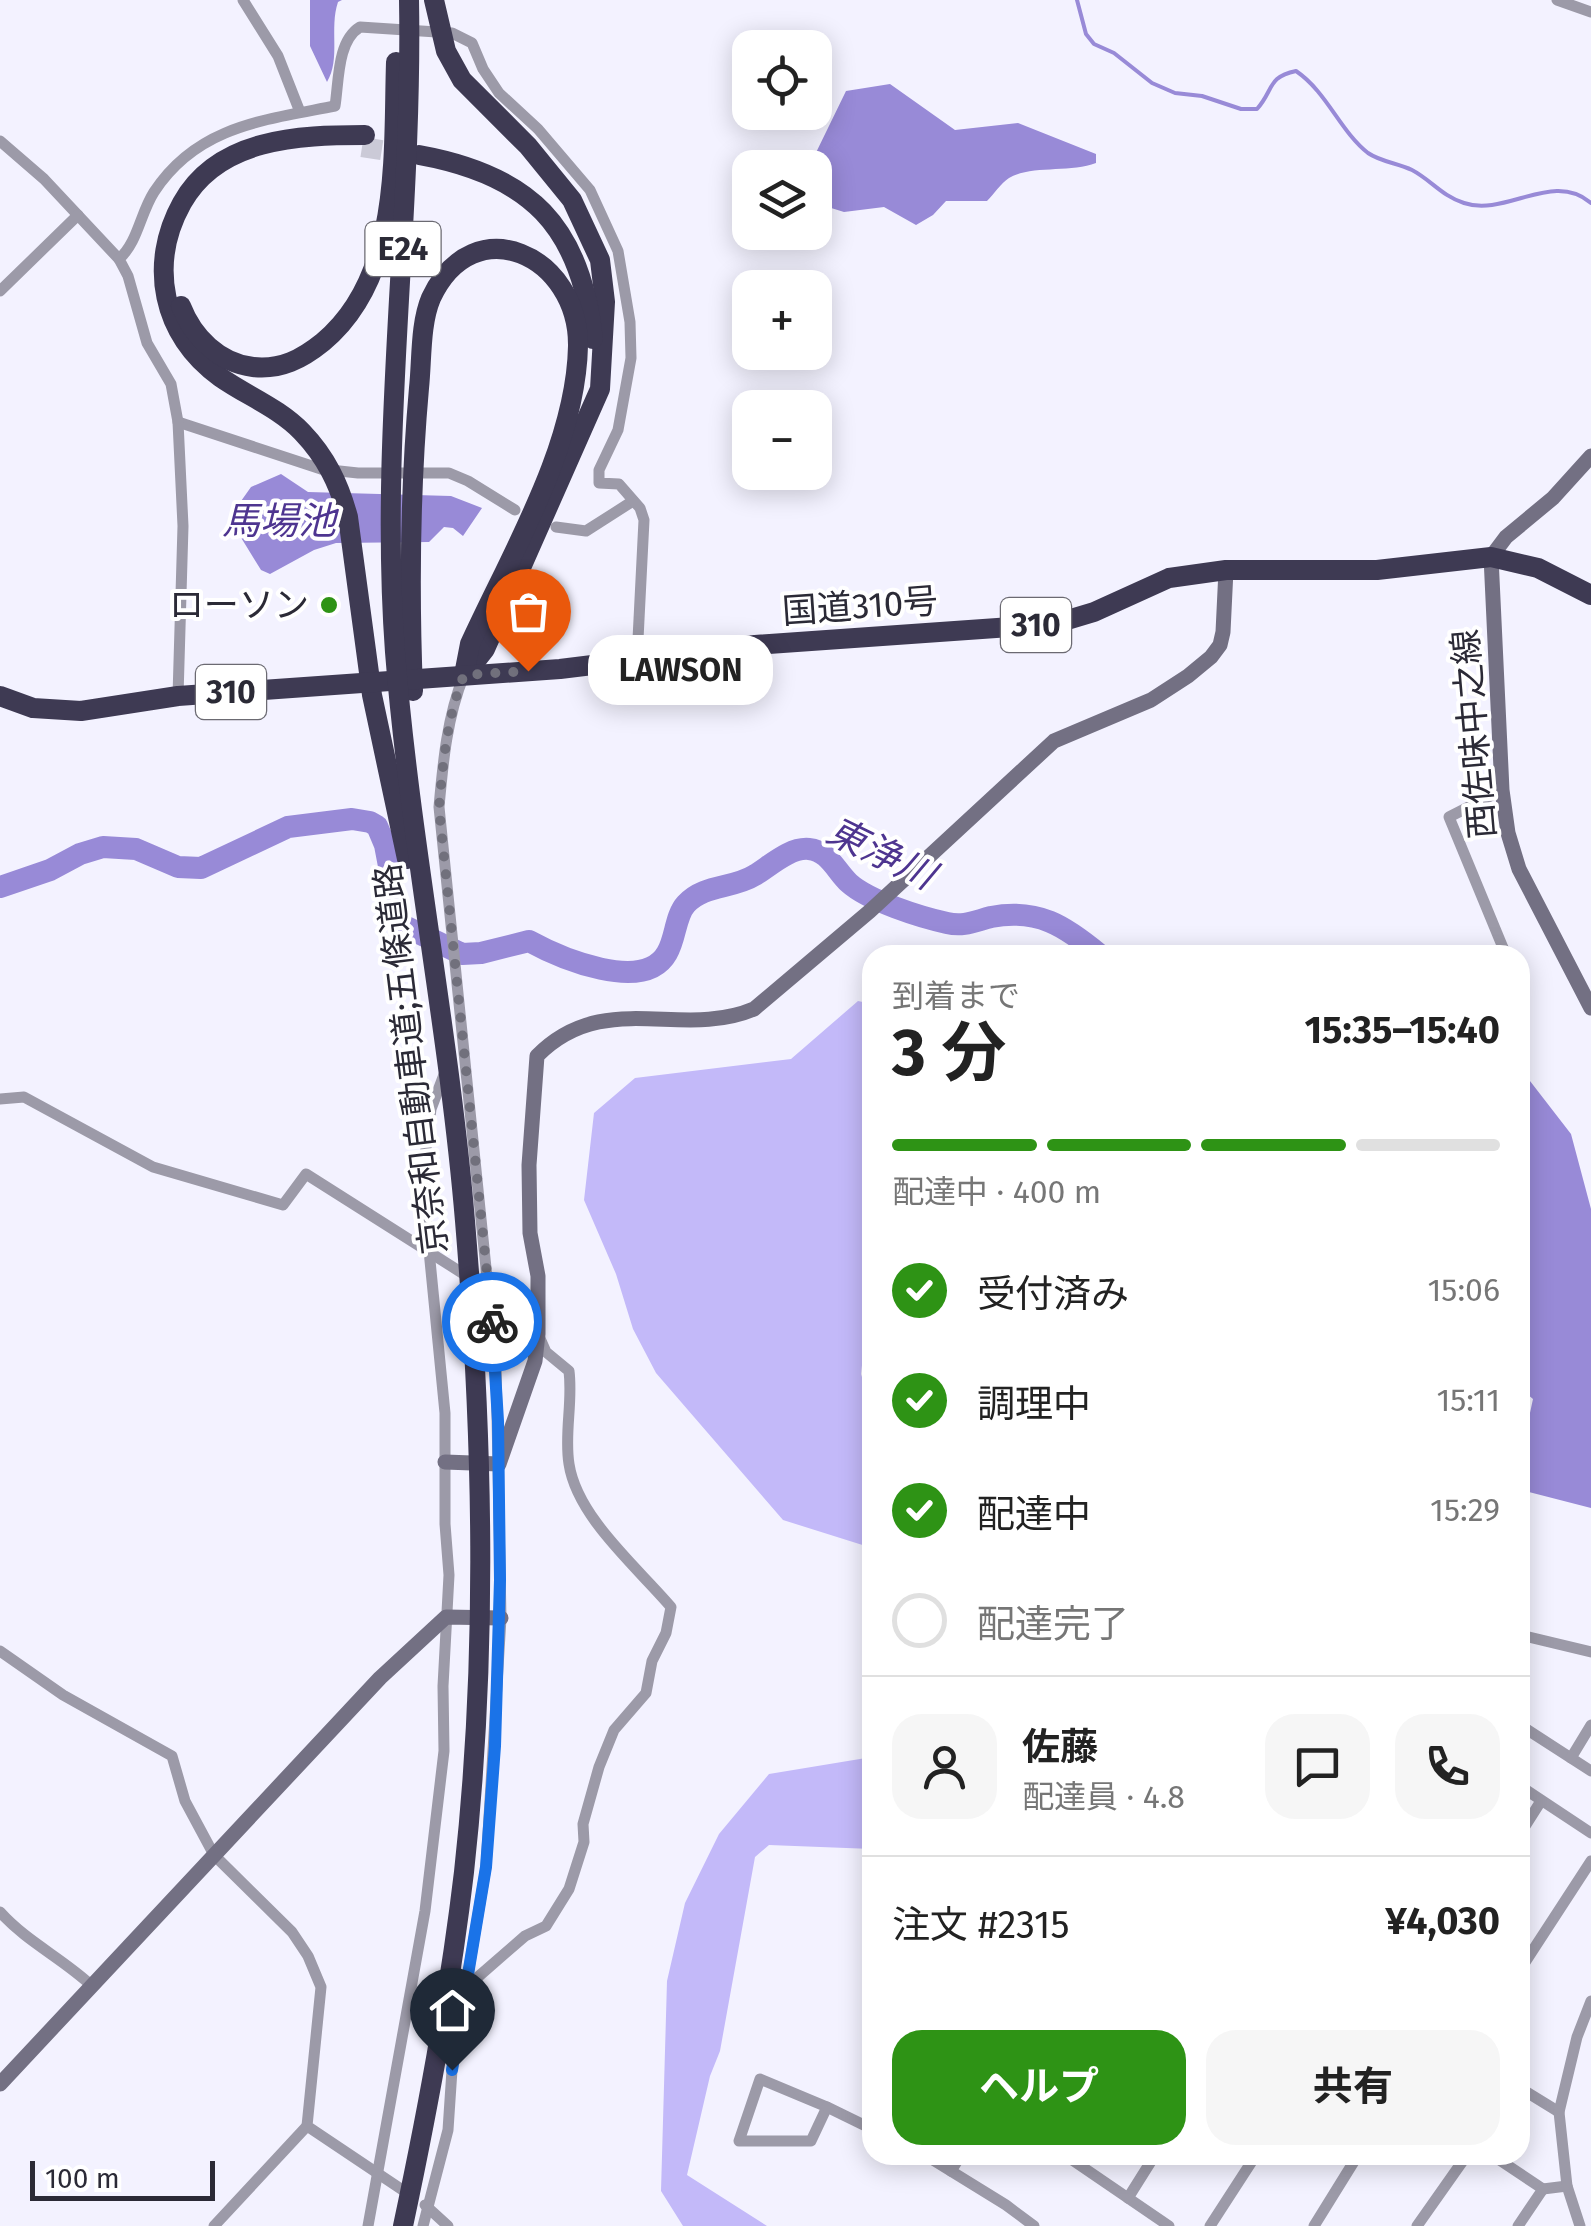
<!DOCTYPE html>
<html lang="ja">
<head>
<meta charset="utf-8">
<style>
	body { margin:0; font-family:"Fira Sans","Noto Sans JP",sans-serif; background:#f6f6f6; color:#222; height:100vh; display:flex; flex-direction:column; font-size:38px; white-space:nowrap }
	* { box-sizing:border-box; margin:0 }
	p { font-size:32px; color:#767676 }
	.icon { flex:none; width:55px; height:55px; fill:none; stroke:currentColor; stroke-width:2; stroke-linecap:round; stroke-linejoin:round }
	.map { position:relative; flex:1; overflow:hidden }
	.details { position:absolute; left:862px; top:945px; width:668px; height:1220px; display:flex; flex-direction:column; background:#fff; border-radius:30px; box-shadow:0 5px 25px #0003 }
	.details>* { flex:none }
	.controls { position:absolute; left:732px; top:30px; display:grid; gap:20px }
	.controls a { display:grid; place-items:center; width:100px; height:100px; border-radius:20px; background:#fff; box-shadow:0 5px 25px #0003; font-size:50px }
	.scale { position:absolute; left:30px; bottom:25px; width:185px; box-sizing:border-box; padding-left:10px; border:5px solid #2b2a36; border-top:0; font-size:28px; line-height:35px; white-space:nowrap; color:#2b2a36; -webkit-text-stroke:8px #fff; paint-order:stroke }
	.pin { position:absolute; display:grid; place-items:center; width:85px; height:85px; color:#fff; margin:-102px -42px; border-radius:50% 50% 50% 0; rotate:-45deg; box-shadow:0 0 10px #0007 }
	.pin .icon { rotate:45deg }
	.courier { position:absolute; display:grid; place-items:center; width:100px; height:100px; margin:-50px; border:8px solid #1a73e8; border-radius:50%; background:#fff; color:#222; box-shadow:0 2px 12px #0007 }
	.bubble { position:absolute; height:70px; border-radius:30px; background:#fff; box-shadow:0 5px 25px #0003; font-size:32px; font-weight:700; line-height:70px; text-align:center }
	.head em { font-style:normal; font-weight:700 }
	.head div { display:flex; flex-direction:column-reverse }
	.head { display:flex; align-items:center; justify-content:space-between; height:170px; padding:0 30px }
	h1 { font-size:65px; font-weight:700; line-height:75px }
	.bar { display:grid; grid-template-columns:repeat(4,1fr); gap:15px 10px; align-content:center; height:120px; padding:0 30px }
	.bar i { height:12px; border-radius:8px; background:#e0e0e0 }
	.bar .current { background:#2e9315 }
	.bar p { grid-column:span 4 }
	.line { display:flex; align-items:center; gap:25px; padding:0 30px; border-top:2px solid #e0e0e0 }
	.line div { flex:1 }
	.round { display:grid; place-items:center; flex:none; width:105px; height:105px; border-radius:30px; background:#f6f6f6 }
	ol { padding:0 30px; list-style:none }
	li { display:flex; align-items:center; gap:30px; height:110px }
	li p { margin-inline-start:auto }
	li .icon { padding:10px; border-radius:50%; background:#2e9315; color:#fff; stroke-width:4 }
	li:last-child { color:#767676 }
	li i { width:55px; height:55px; border:5px solid #e0e0e0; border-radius:50% }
	.button { display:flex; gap:20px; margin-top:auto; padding:20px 30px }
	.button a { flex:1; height:115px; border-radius:30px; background:#2e9315; color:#fff; font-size:40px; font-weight:700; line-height:115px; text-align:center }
	.button a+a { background:#f6f6f6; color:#222 }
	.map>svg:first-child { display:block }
	.green { fill:#c3b9f9 }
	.water { fill:#988ad7 }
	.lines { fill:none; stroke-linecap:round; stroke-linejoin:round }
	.stream { stroke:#988ad7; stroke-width:4 }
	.river { stroke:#988ad7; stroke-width:22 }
	.highway-tunnel { stroke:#cbcad7; stroke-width:20; stroke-dasharray:20 10; stroke-linecap:butt }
	.street { stroke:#9c9aa8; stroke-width:11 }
	.secondary { stroke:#737083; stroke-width:15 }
	.highway { stroke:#3e3a53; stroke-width:20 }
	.done { stroke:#71707c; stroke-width:10; stroke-dasharray:0 18 }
	.route { stroke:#1a73e8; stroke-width:12 }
	.poi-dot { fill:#2e9315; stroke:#fff; stroke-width:4 }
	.labels { text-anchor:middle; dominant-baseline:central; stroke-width:8; stroke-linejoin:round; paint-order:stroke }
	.shield { fill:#fff; stroke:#6b6a72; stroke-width:2.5 }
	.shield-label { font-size:32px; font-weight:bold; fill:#2b2a36 }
	.poi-label { font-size:35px; fill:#2b2a36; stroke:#fff; text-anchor:end }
	.street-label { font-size:35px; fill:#2b2a36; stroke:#fff }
	.water-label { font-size:38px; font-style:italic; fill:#4e3590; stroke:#fff }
</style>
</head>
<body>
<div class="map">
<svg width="1591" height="2226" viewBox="0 0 1591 2226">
	<rect width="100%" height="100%" fill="#f3f2ff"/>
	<g class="green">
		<path d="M 858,1001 L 872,1004 L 872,1278 L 861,1374 L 872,1409 L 872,1548 L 783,1520 L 656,1373 L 633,1329 L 616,1274 L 584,1200 L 594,1113 L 635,1078 L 791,1059 Z"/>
		<path d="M 872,1757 L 872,1849 L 769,1845 L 755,1857 L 720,2051 L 710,2076 L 687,2175 L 767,2226 L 683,2226 L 661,2191 L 667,1981 L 685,1903 L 719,1834 L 769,1774 Z"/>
	</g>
	<g class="water">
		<path d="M 310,0 L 342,0 L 338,2 C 329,28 341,59 327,82 L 310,46 Z"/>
		<path d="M 890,84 L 955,130 L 1018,123 L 1096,154 L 1096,163 C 1070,173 1030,165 1009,178 C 1001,183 994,194 987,201 L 946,201 L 933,215 L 916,225 L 884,207 L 844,212 L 815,203 L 815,168 L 809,167 L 846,91 Z"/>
		<path d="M 281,474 L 308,492 L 451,496 L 482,508 L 463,536 L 453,528 L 444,527 L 429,542 L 336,543 L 314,550 L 270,574 L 261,570 L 229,518 L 251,487 Z"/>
		<path d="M 1520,1068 L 1571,1134 L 1591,1209 L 1591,1508 L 1525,1491 L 1520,1485 L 1520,1459 L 1533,1399 L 1520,1388 Z"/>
	</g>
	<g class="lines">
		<path class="stream" d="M 1077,0 L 1086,34 L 1094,44 L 1114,53 L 1152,83 L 1175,93 L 1202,96 L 1241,109 L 1257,109 C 1274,90 1267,77 1296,71 C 1327,92 1340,131 1368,153 C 1381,162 1398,163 1412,170 C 1431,180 1442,196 1464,203 C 1506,217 1553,170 1591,203"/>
		<path class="river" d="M 0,887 L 50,870 L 80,854 L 103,847 L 136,849 L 178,867 L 201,868 L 288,827 L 352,819 L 370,822 L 377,826 L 385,845 L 400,924 L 462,954 L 481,953 L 529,941 C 560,958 644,994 667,953 C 676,938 675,916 686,904 C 704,884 733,889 755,875 C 770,866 790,847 809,849 C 829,851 836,871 849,883 C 869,901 920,917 947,923 C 964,927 975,921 991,917 C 1038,908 1065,926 1100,955"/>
		<path class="highway-tunnel" d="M 362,147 L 407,154"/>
		<g class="street">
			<path d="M 243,0 L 278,56 L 300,112"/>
			<path d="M 1557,0 L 1591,12"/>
			<path d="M 0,141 L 44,179 L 119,259"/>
			<path d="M 0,291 L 78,215"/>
			<path d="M 178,422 L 321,469 L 358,473 L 449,473 L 468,481 L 515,510"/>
			<path d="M 556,527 L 586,531 L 633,501"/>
			<path d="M 178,696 L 183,526 L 178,422 L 171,384 L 147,343 L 128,276 L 119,259 C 138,242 140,214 154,192 C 197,126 264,120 335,106 C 339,81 337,41 360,27 L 452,33 L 472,43 L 483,69 L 499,93 L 538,129 L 590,190 L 618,251 L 630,322 L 631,358 L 618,430 L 599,470 L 599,483 L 619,484 L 640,508 L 644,520 L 637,659"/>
			<path d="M 1502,790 L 1449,817 L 1506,955"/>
			<path d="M 0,1099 L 24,1097 L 153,1167 L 283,1205 L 306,1174 L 470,1278"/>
			<path d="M 1520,1635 L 1591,1652"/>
			<path d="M 0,1651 L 63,1695 L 172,1756 L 185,1801 L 214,1855 L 292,1932 L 308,1956 L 321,1987 L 307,2126 L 410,2195"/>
			<path d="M 1520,1725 L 1591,1771"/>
			<path d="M 1571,1758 L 1591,1725"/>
			<path d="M 1520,1786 L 1591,1833"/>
			<path d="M 1520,1834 L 1541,1801"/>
			<path d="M 0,1912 C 27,1942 62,1958 92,1986"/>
			<path d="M 1520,1970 L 1591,1861"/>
			<path d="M 466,1984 L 471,1983 L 525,1936 L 546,1926 L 569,1889 L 584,1842 L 583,1824 L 599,1767 L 614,1730 L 646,1693 L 652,1661 L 666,1633 L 671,1607 C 637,1567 577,1517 569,1464 C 564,1434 573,1402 569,1371 L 546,1352 L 538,1334 L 521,1316 L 485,1288"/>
			<path d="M 760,2079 L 827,2107 L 811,2141 L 739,2141 Z"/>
			<path d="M 1520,2088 L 1559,2112"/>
			<path d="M 827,2107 L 872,2129"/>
			<path d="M 925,2155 L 1006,2205 L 1034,2226"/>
			<path d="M 1065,2155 L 1169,2226"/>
			<path d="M 1492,2155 L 1543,2189 L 1567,2186"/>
			<path d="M 951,2171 L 961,2155"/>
			<path d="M 1128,2198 L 1155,2155"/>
			<path d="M 425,2205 L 448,2226"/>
			<path d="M 214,2226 L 307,2126"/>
			<path d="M 368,2226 L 425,1911 L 444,1751 L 443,1686 L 449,1575 L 445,1524 L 445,1413 L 426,1220 L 425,1156 L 431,1109 L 445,1072"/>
			<path d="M 423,2226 L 448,2130 L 452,2070 L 486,1867 L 501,1618 L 496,1366 L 439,807 C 443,762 447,717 464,675"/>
			<path d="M 1210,2226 L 1256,2155"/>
			<path d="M 1314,2226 L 1358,2155"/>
			<path d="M 1417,2226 L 1467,2155"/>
			<path d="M 1518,2226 L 1543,2189"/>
			<path d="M 1580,2226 L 1567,2186 L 1559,2112 L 1577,2037 L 1591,2001"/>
		</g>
		<g class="secondary">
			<path d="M 1591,456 L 1553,498 L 1506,537 L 1491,557 L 1502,790 L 1508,833 L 1519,869 L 1591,1008"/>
			<path d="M 445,1462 L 499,1464 L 535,1361 L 538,1334 L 538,1276 L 530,1233 L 529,1165 L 537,1056 C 604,988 681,1040 754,1009 L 870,911 L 1054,741 L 1151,700 L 1188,676 L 1211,657 L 1220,645 L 1223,632 L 1226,570"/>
			<path d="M 0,2084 L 380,1678 L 446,1617 L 501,1618"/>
		</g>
		<g class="highway">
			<path d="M 434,0 L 446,51 L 462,80 L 528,146 L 572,200 L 600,260 L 605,302 L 600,389 L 485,649 L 467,672"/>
			<path d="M 365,135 C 299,135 218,138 182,203 C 148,264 162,336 220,377 C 247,396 279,408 302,432 C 326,457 339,484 348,517 L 372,695 L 407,859"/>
			<path d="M 419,155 C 530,175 581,226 593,339"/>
			<path d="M 181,306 C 193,337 219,363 253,367 C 281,370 302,359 323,342 C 402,276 393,155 396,62"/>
			<path d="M 413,691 C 409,589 410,489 419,388 C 422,360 420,324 431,298 C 474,206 579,256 578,346 C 576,447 511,554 470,644 L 464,675"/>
			<path d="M 0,696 L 33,708 L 81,711 L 178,696 L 560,669 L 755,645 L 1054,624 L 1094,612 L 1169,578 L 1226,570 L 1377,570 L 1491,557 L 1538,568 L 1591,595"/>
			<path d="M 403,2226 C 428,2109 450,1991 464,1872 C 488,1655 483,1437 465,1221 C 449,1030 410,842 395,652 C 379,435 413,217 409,0"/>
		</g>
	</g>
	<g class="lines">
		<path class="done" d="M 492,1322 L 439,808 C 443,762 447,717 464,675 L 528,671"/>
		<path class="route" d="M 452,2070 L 486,1867 L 495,1746 L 500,1580 L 498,1421 L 492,1322"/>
	</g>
	<circle class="poi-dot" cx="329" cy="605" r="10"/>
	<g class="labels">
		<g class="shield">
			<rect x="365.5" y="222" width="75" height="54" rx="8"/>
			<rect x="1001" y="598" width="70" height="54" rx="8"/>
			<rect x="196" y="665" width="70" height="54" rx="8"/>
		</g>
		<g class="shield-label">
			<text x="403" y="249">E24</text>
			<text x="1036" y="625">310</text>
			<text x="231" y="692">310</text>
		</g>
		<g class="poi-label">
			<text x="309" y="605">ローソン</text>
		</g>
		<g class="street-label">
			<text transform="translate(860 606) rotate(-4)">国道310号</text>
			<text transform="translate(1474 734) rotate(-95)">西佐味中之線</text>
			<text transform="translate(411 1059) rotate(-97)">京奈和自動車道;五條道路</text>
		</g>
		<g class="water-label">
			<text x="279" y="521">馬場池</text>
			<text transform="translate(881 853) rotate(26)">東浄川</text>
		</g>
	</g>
</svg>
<div class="controls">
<a><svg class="icon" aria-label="locate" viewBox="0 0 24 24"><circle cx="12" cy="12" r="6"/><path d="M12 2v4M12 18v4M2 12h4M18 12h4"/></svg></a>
<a><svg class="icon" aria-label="layers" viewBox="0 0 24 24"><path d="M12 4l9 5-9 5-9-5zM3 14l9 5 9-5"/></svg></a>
<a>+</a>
<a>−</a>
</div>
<div class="scale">100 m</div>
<div class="pin" style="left:528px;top:671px;background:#ea580c"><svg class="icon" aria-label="bag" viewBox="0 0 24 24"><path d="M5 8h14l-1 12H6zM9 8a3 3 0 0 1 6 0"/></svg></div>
<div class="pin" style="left:452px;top:2070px;background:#1f2937"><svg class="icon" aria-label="home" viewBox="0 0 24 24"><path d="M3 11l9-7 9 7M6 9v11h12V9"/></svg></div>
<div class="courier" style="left:492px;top:1322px"><svg class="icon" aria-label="bike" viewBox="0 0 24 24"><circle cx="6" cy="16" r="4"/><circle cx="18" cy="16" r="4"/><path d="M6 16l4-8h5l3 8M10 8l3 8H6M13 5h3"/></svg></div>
<div class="bubble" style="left:588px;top:635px;width:185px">LAWSON</div>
<section class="details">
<div class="head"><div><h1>3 分</h1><p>到着まで</p></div><em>15:35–15:40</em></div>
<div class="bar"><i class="current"></i><i class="current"></i><i class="current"></i><i></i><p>配達中 · 400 m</p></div>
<ol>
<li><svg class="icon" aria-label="check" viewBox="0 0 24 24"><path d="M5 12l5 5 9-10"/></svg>受付済み<p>15:06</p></li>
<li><svg class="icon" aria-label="check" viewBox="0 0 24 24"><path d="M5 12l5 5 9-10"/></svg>調理中<p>15:11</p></li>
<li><svg class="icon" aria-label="check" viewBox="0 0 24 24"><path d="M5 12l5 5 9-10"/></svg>配達中<p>15:29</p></li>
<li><i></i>配達完了</li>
</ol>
<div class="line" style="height:180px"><a class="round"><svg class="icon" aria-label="person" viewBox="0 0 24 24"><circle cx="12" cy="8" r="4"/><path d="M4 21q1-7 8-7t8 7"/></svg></a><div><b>佐藤</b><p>配達員 · 4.8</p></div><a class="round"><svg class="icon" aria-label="chat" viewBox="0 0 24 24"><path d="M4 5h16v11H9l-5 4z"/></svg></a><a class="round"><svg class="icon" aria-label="phone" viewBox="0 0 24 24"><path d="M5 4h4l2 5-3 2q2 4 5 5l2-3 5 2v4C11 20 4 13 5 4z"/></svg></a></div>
<div class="line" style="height:130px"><div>注文 #2315</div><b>¥4,030</b></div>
<div class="button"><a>ヘルプ</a><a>共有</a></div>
</section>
</div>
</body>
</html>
